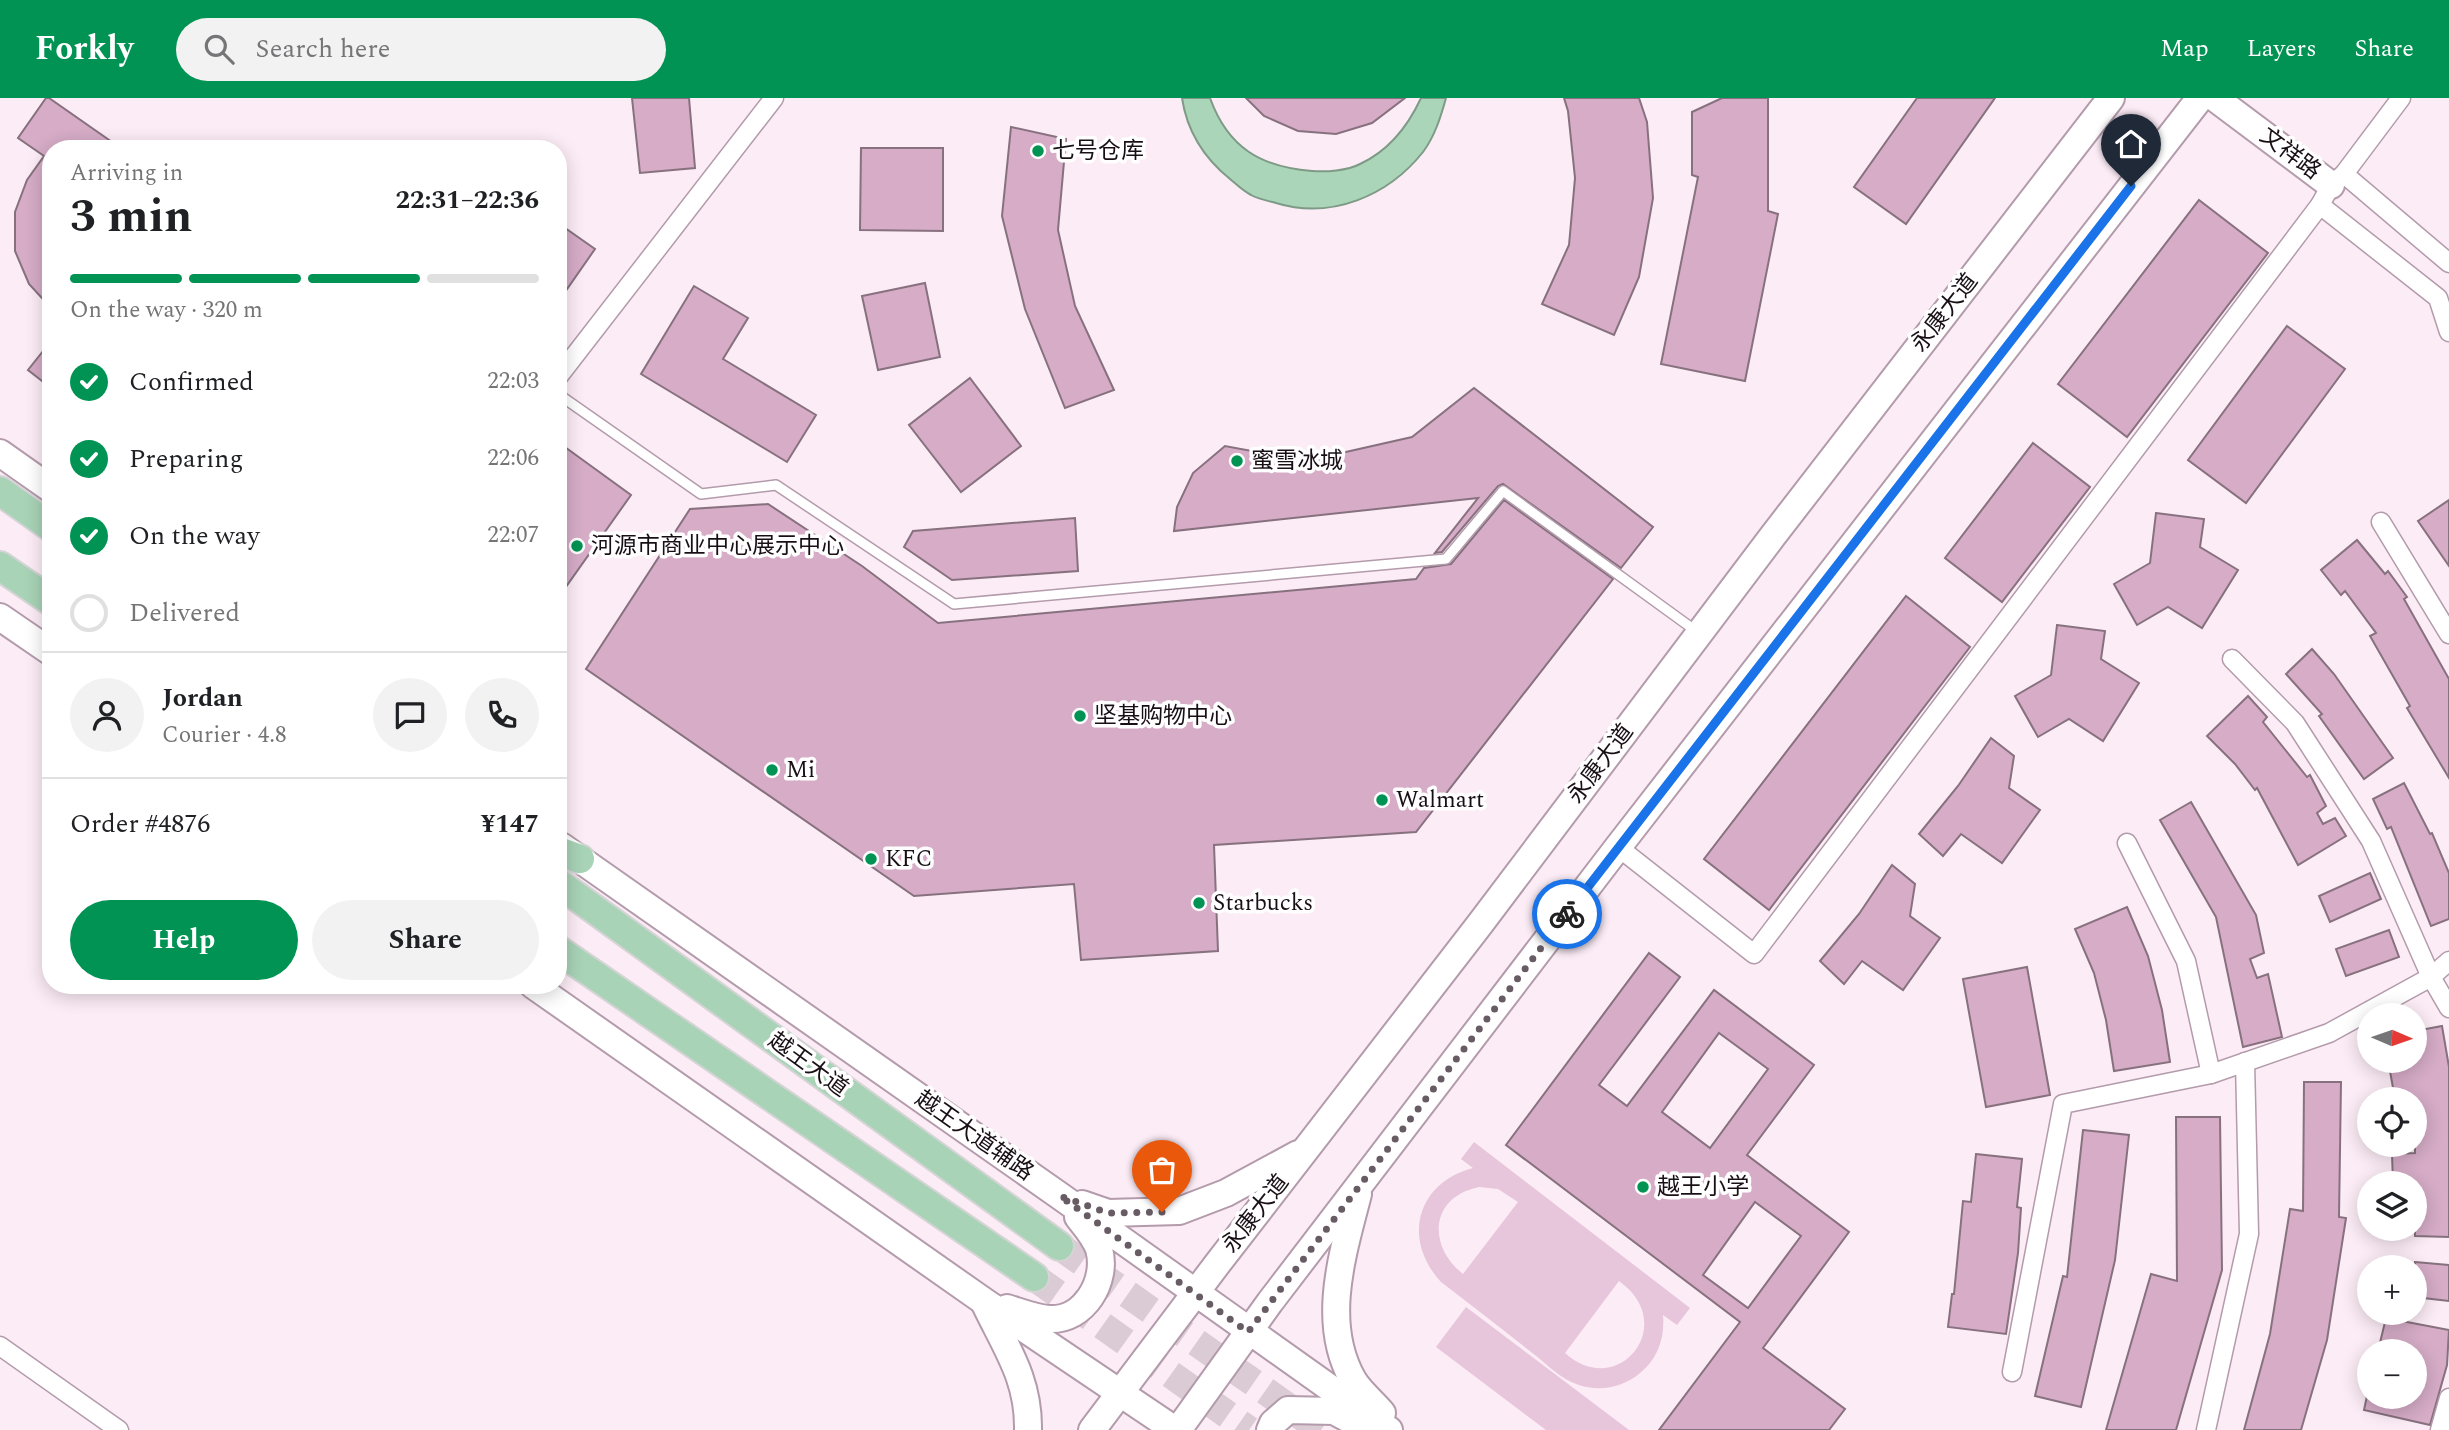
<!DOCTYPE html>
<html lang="en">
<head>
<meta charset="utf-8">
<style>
	body { margin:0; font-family:Spectral,"Noto Sans SC",serif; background:#f2f2f2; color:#202124; height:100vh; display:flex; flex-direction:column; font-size:26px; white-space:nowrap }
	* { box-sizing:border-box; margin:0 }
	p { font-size:23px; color:#757577 }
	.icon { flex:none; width:38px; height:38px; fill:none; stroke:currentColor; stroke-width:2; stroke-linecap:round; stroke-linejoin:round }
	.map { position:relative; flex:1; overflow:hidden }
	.drawer { position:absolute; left:42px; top:42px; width:525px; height:854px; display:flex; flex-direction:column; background:#fff; border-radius:28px; box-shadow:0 4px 18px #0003 }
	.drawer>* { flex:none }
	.needle { width:46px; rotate:92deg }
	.fabs { position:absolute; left:2357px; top:905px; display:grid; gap:14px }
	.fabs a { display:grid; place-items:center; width:70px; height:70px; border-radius:50%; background:#fff; box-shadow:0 4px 18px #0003; font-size:35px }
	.pin { position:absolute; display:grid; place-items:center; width:60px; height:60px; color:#fff; margin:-72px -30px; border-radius:50% 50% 50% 0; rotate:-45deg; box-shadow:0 0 7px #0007 }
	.pin .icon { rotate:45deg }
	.courier { position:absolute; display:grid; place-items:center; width:70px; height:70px; margin:-35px; border:5px solid #1a73e8; border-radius:50%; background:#fff; color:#222; box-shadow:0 2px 9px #0007 }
	.headline em { font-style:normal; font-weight:700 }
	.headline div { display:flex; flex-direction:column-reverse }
	.headline { display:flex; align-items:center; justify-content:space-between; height:119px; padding:0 28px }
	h1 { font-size:46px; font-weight:700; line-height:52px }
	.bar { display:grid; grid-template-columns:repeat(4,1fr); gap:10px 7px; align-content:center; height:84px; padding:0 28px }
	.bar i { height:9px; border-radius:5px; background:#e0e0e0 }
	.bar .on { background:#009353 }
	.bar p { grid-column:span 4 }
	.line { display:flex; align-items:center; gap:18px; padding:0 28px; border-top:2px solid #e0e0e0 }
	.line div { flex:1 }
	.round { display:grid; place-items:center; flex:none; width:74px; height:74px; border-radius:37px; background:#f2f2f2 }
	ol { padding:0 28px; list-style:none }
	li { display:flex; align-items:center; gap:21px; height:77px }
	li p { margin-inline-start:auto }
	li .icon { padding:7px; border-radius:50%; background:#009353; color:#fff; stroke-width:4 }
	li:last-child { color:#757577 }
	li i { width:38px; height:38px; border:4px solid #e0e0e0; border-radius:50% }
	.cta { display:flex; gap:14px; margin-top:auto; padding:14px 28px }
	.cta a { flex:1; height:80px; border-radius:42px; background:#009353; color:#fff; font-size:28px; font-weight:700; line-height:80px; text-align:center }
	.cta a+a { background:#f2f2f2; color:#202124 }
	header { display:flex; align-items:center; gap:42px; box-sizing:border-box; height:98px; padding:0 35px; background:#009353; color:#fff }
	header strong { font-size:33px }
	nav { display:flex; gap:38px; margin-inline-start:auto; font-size:24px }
	.search { width:490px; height:63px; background:#f2f2f2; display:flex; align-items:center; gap:18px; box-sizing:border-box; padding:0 24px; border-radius:38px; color:#757577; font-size:26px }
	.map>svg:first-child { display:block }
	.green { fill:#e7c5db; fill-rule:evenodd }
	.water { fill:#aad5b8; stroke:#7e9a87; stroke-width:2 }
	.building { fill:#d6acc7; stroke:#87717f; stroke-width:2; fill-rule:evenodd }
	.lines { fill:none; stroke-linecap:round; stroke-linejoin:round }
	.primary-tunnel { stroke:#dacbd4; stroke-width:28; stroke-dasharray:28 14; stroke-linecap:butt }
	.lane-casing { stroke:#b39bab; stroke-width:12 }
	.street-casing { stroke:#b39bab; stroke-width:21 }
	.secondary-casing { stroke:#b39bab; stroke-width:30 }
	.primary-casing { stroke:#d5d4d5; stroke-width:32 }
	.lane { stroke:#fff; stroke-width:9 }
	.street { stroke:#fff; stroke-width:18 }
	.secondary { stroke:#fff; stroke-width:26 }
	.primary { stroke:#a8d3b7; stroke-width:28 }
	.done { stroke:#685c64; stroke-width:7; stroke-dasharray:0 12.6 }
	.route { stroke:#1a73e8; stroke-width:9 }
	.poi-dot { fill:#009353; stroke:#fefefe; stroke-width:2.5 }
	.labels { text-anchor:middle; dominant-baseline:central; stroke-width:7; stroke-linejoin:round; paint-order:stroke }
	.poi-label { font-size:23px; fill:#180f15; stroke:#fefefe; text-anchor:start }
	.street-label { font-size:23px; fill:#180f15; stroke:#fefefe }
</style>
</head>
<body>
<header>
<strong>Forkly</strong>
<div class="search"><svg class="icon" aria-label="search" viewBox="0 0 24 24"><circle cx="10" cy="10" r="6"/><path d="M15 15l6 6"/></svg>Search here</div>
<nav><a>Map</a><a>Layers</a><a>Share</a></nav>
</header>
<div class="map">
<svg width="2449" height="1332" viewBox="0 0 2449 1332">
	<rect width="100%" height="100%" fill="#fcecf6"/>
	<g class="green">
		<path d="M 1474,1044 L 1690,1210 L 1677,1227 L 1663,1217 C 1665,1239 1658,1261 1640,1275 C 1624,1289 1600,1294 1579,1287 C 1561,1282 1546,1265 1531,1254 C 1501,1230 1471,1207 1441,1184 C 1402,1142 1416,1085 1473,1070 L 1461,1061 ZM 1479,1089 L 1498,1091 L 1518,1104 L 1463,1176 C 1427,1148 1430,1099 1479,1089 ZM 1619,1183 C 1680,1226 1618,1303 1565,1255 Z"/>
		<path d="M 1466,1209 L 1629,1332 L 1546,1332 L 1436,1249 Z"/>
	</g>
	<path class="water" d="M 1182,0 L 1210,0 C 1228,50 1261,69 1312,73 C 1326,74 1347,73 1360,66 C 1388,53 1408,28 1421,0 L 1446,0 C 1441,18 1435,38 1423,54 C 1388,98 1331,122 1276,105 C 1268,103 1258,101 1251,97 C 1243,93 1236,86 1230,81 C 1204,60 1187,33 1182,0 Z"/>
	<g class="building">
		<path d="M 46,0 L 49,0 L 122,51 L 51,51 L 51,210 L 29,186 L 15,153 L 15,114 L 27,82 L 44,58 L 18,40 Z"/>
		<path d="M 632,0 L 689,0 L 695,70 L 640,75 Z"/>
		<path d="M 1246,0 L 1405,0 L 1372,25 L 1336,36 L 1298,33 L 1264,18 Z"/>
		<path d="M 1564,0 L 1639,0 L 1647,24 L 1653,100 L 1639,179 L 1614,237 L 1542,206 L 1569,147 L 1575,80 L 1568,13 Z"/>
		<path d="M 1722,0 L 1768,0 L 1768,113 L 1778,116 L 1745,283 L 1661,266 L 1698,79 L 1692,77 L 1692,14 Z"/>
		<path d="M 1917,0 L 1995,0 L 1906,126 L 1854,89 Z"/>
		<path d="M 1011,29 L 1066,41 L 1058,132 L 1075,208 L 1114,292 L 1065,310 L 1025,211 L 1002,118 Z"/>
		<path d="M 861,50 L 943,50 L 943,133 L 860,132 Z"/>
		<path d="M 2199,102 L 2268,155 L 2127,339 L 2058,286 Z"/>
		<path d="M 558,125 L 595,151 L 558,204 Z"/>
		<path d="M 925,185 L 940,259 L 878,272 L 862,198 Z"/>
		<path d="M 694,188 L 748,220 L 723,261 L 816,317 L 787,364 L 641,276 Z"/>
		<path d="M 2287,228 L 2345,271 L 2246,405 L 2188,362 Z"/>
		<path d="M 51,243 L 51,290 L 28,272 Z"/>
		<path d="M 970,280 L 1021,348 L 961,394 L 909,327 Z"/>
		<path d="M 1474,290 L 1653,429 L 1621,470 L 1503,386 L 1498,388 L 1442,454 L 1435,455 L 1478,400 L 1174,433 L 1177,409 L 1193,375 L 1225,348 L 1306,363 L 1412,339 Z"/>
		<path d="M 558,344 L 631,397 L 558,500 Z"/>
		<path d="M 2033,345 L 2090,389 L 2002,504 L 1945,460 Z"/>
		<path d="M 1504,402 L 1613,481 L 1416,734 L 1214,747 L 1218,853 L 1081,862 L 1074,786 L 914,798 L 586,571 L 690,411 L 768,406 L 862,468 L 938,525 L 1416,481 L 1424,470 L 1451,466 Z"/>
		<path d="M 2449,402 L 2449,468 L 2418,423 Z"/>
		<path d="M 2156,415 L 2204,421 L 2200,449 L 2238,472 L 2202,530 L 2168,509 L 2137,527 L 2114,486 L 2150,465 Z"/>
		<path d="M 1075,420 L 1078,473 L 952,482 L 904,449 L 913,433 Z"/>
		<path d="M 2357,442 L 2385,476 L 2388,473 L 2407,499 L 2404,501 L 2449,581 L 2449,680 L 2407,610 L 2410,608 L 2370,538 L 2376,535 L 2345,493 L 2341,497 L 2321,472 Z"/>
		<path d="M 1906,498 L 1970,549 L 1769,812 L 1704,761 Z"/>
		<path d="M 2057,527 L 2105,533 L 2101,561 L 2139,585 L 2103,643 L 2069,621 L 2038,639 L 2015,598 L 2051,577 Z"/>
		<path d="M 2312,551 L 2334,576 L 2393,660 L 2364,681 L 2319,618 L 2322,616 L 2286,576 Z"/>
		<path d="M 2248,598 L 2267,619 L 2263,624 L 2307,679 L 2310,677 L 2326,708 L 2317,715 L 2323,726 L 2335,720 L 2346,738 L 2298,767 L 2257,690 L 2255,692 L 2235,666 L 2207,638 Z"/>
		<path d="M 1991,640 L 2014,658 L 2009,690 L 2040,712 L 2002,765 L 1961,736 L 1943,758 L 1919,736 L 1958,688 Z"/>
		<path d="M 2404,685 L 2430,736 L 2432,735 L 2449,775 L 2449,821 L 2431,828 L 2391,729 L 2387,731 L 2373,701 Z"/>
		<path d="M 2191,704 L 2256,817 L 2264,855 L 2250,861 L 2257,880 L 2268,876 L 2282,939 L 2243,949 L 2216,819 L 2160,722 Z"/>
		<path d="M 1892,767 L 1915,786 L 1910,818 L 1940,840 L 1903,892 L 1862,863 L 1844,886 L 1820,863 L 1859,816 Z"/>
		<path d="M 2370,775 L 2381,801 L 2330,824 L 2319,798 Z"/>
		<path d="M 2127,809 L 2148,858 L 2162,912 L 2170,964 L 2114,973 L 2106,922 L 2094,875 L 2075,831 Z"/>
		<path d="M 2389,832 L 2399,859 L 2346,878 L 2336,851 Z"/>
		<path d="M 1649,855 L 1680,879 L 1599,987 L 1627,1008 L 1714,892 L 1814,967 L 1747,1057 L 1849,1134 L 1763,1250 L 1845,1311 L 1829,1332 L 1659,1332 L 1740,1224 L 1506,1047 ZM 1719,935 L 1768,971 L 1710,1050 L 1662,1014 ZM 1755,1104 L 1801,1138 L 1748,1210 L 1703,1177 Z"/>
		<path d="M 2027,869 L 2050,997 L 1986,1009 L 1963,881 Z"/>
		<path d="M 2442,928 L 2449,969 L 2449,1139 L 2415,1138 L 2415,1085 L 2393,1085 L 2392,1056 L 2415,1055 L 2415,1001 L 2395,1001 L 2388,962 L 2415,962 L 2415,933 Z"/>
		<path d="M 2304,984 L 2341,984 L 2339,1119 L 2346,1120 L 2327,1242 L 2301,1332 L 2244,1332 L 2270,1236 L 2290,1111 L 2303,1113 Z"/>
		<path d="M 2176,1019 L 2220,1019 L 2222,1172 L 2176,1332 L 2106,1332 L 2151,1176 L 2177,1183 Z"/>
		<path d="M 2083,1032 L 2129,1037 L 2115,1162 L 2081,1309 L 2035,1298 L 2063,1178 L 2067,1179 Z"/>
		<path d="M 1976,1056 L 2022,1061 L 2017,1109 L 2021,1110 L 2018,1155 L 2006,1236 L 1948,1229 L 1952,1196 L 1954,1196 L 1963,1103 L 1971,1104 Z"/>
		<path d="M 2415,1164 L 2449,1167 L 2449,1203 L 2415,1199 Z"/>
		<path d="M 2386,1220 L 2449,1232 L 2447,1267 L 2430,1327 L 2364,1312 L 2367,1298 L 2415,1298 L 2415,1253 L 2378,1253 Z"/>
	</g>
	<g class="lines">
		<g class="primary-tunnel">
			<path d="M 1059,1148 L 1321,1332"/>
			<path d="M 1034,1179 L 1249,1332"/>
		</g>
		<g class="lane-casing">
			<path id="lane" d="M 558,296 L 701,396 L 776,387 L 954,506 L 1446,461 L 1503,393 L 1696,533"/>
		</g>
		<g class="street-casing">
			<g id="street">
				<path d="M 2344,76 L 2401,0"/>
				<path d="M 2449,165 L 2344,76 L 2331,87 L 2320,107 L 2438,200 L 2449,234"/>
				<path d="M 558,279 L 774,0"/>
				<path d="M 2381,424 L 2449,536"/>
				<path d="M 2232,561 L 2295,625 L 2371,743 L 2431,879 L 2449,910"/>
				<path d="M 2127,745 L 2186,863 L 2211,976"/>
				<path d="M 1618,749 L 1754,856 L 2320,107"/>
				<path d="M 0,1248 L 119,1332"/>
				<path d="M 2012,1274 L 2063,1006 L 2211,976 L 2329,935 L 2431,879 L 2449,863"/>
				<path d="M 2206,1332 L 2249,1136 L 2245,964"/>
				<path d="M 2440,1332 L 2449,1300"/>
			</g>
		</g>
		<g class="secondary-casing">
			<g id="secondary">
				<path d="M 2215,0 L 2331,87"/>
				<path d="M 0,355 L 51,391"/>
				<path d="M 0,519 L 51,554"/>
				<path d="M 561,748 L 1060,1098 L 1389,1332"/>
				<path d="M 533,887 L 985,1204 L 1175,1332"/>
				<path d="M 1358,1096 C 1343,1155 1320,1224 1353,1282 C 1360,1294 1373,1304 1382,1315"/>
				<path d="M 1082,1106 L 1108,1115 L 1179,1113 L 1226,1095 L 1298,1056"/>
				<path d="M 985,1206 C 1006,1250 1029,1281 1028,1332"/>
				<path d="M 1007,1210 C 1020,1214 1035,1220 1049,1221 C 1084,1223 1108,1183 1099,1151 C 1095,1139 1086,1129 1078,1119"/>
				<path d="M 1092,1332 L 1218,1165 L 1480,826 L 1772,439 L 2111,0"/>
				<path d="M 1178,1332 L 1270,1204 L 1618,749 L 2200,0"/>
				<path d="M 1270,1332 L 1273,1325 L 1288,1312 L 1334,1313 L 1360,1327"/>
			</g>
		</g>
		<g class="primary-casing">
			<g id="primary">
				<path d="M 0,393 L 51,429"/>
				<path d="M 0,468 L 51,503"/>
				<path d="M 558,753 L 580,761"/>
				<path d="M 558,785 L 1059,1148"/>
				<path d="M 558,852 L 1034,1179"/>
			</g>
		</g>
		<use href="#lane" class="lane"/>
		<use href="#street" class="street"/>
		<use href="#secondary" class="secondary"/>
		<use href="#primary" class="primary"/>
	</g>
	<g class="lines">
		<path class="done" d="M 1162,1114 L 1108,1115 L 1060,1098 L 1248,1234 L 1567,816"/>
		<path class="route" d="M 1567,816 L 2131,88"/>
	</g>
	<g class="poi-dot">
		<circle cx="1038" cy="53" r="7"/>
		<circle cx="1237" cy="363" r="7"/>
		<circle cx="577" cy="448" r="7"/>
		<circle cx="1080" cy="618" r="7"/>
		<circle cx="772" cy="672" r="7"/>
		<circle cx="1382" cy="702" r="7"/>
		<circle cx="871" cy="761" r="7"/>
		<circle cx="1199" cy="805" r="7"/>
		<circle cx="1643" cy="1089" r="7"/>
	</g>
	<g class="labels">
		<g class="poi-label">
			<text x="1052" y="53">七号仓库</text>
			<text x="1251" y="363">蜜雪冰城</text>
			<text x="591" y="448">河源市商业中心展示中心</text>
			<text x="1094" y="618">坚基购物中心</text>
			<text x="786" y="672">Mi</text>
			<text x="1396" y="702">Walmart</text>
			<text x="885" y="761">KFC</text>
			<text x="1213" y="805">Starbucks</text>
			<text x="1657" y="1089">越王小学</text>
		</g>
		<g class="street-label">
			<text transform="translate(2290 56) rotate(37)">文祥路</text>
			<text transform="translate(1945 215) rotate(-52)">永康大道</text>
			<text transform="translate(1601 666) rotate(-53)">永康大道</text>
			<text transform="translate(808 967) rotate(36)">越王大道</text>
			<text transform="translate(974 1038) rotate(35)">越王大道辅路</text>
			<text transform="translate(1256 1116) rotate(-52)">永康大道</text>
		</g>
	</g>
</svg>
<div class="fabs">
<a><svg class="needle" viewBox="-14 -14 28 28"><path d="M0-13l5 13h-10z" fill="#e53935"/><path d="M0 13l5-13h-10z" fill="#757577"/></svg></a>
<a><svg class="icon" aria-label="locate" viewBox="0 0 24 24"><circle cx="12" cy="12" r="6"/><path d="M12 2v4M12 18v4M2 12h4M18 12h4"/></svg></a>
<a><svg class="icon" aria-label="layers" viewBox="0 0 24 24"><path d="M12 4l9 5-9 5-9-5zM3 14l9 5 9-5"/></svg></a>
<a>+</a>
<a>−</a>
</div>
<div class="pin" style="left:1162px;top:1114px;background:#ea580c"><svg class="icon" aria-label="bag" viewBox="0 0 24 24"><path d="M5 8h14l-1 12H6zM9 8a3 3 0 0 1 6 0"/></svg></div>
<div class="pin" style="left:2131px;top:88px;background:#1f2937"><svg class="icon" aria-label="home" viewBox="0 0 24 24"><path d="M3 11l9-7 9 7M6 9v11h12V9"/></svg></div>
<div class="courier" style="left:1567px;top:816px"><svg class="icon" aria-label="bike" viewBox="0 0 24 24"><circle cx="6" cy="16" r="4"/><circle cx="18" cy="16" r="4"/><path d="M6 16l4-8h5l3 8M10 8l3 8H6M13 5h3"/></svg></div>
<section class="drawer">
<div class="headline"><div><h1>3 min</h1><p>Arriving in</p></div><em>22:31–22:36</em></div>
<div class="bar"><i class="on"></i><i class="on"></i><i class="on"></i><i></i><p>On the way · 320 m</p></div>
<ol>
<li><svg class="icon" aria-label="check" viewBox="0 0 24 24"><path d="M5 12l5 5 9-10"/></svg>Confirmed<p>22:03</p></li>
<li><svg class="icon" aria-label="check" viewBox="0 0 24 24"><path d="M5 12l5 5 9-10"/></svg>Preparing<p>22:06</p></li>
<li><svg class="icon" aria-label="check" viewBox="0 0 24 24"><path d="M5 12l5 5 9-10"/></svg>On the way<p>22:07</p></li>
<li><i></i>Delivered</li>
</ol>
<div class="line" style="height:126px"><a class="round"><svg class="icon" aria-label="person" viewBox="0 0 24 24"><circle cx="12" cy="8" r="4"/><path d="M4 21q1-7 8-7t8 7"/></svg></a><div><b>Jordan</b><p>Courier · 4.8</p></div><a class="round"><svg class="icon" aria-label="chat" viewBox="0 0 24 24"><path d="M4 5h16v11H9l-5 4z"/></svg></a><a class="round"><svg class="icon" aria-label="phone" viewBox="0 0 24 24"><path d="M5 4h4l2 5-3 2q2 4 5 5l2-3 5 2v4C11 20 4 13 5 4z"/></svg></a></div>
<div class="line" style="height:91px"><div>Order #4876</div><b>¥147</b></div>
<div class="cta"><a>Help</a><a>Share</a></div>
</section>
</div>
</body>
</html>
